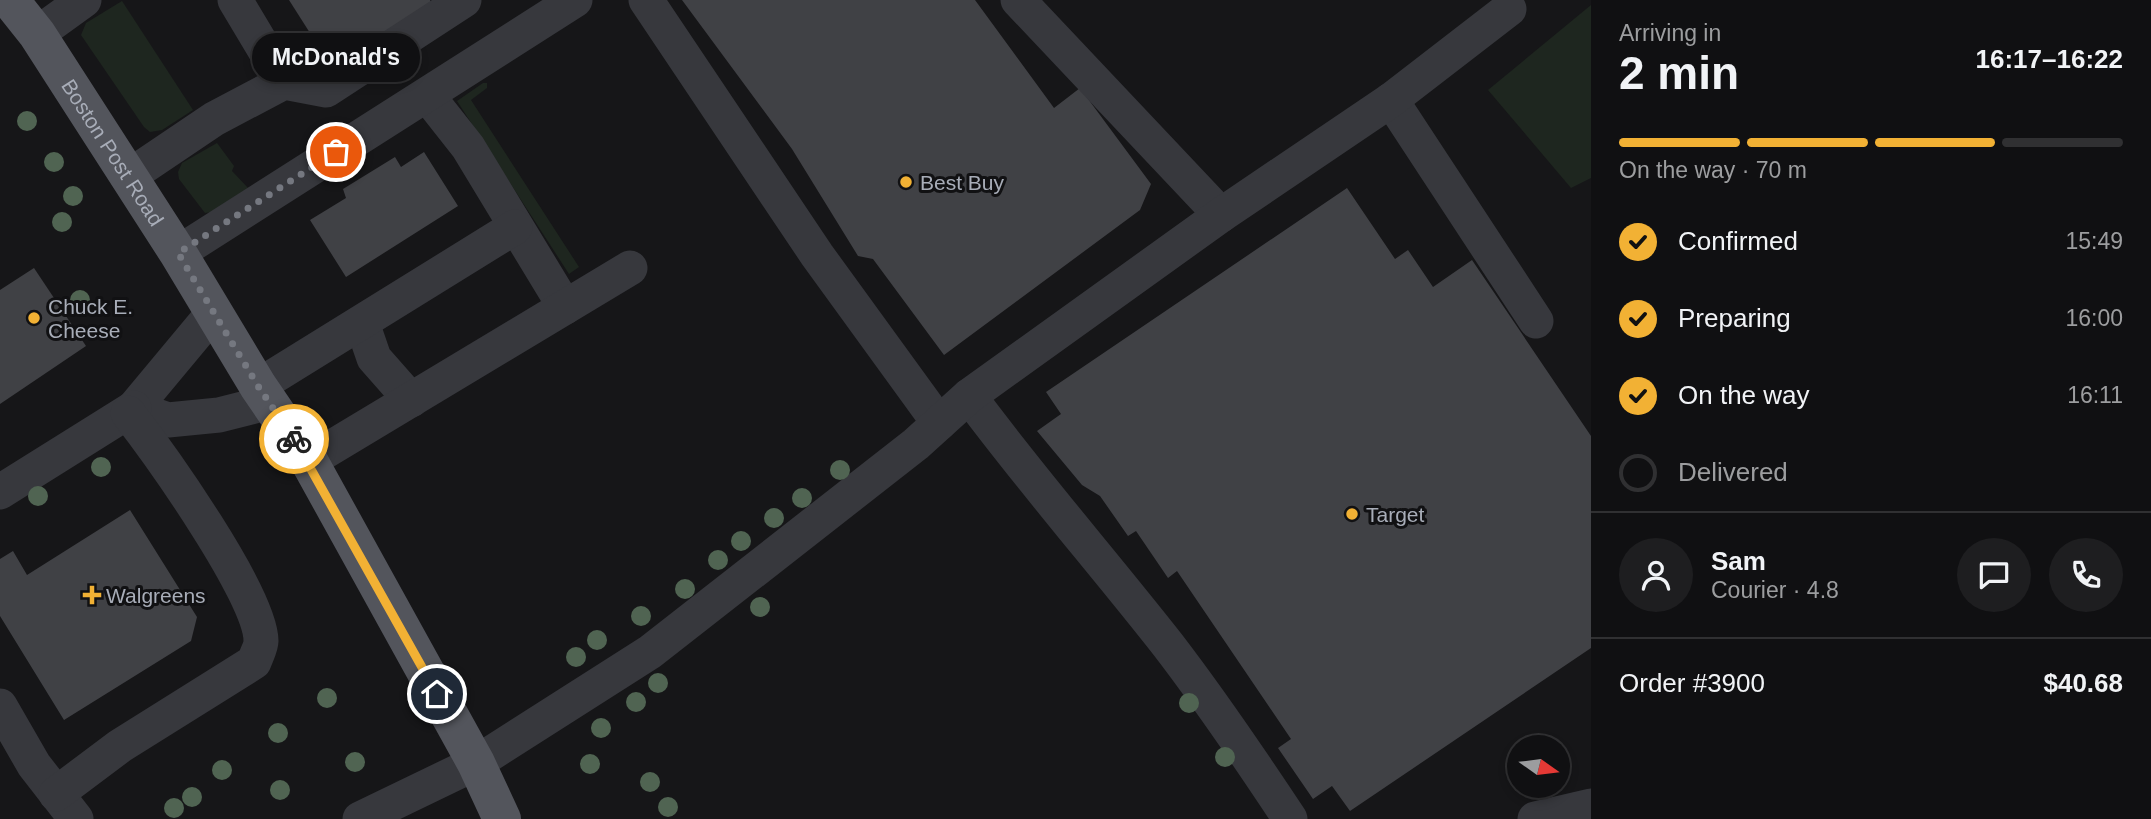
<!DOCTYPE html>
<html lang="en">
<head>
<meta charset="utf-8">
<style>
	body { margin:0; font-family:Arial,sans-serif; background:#1e1e20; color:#f1f3f6; height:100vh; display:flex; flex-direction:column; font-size:26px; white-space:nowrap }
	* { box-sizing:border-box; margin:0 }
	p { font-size:23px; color:#9c9d9f }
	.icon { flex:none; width:38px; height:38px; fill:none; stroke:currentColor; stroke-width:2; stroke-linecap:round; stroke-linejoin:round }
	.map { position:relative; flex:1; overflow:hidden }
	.drawer { display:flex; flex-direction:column; background:#101012; width:560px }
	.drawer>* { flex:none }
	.needle { width:46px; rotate:104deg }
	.controls { position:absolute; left:1507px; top:735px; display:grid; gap:14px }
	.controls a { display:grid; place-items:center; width:63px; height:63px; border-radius:50%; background:#101012; box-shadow:0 4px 10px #0003,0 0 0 2px #303032; font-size:35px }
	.pin { position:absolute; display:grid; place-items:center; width:60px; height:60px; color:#fff; margin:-30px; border:4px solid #fff; border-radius:50%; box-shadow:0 2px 7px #0007 }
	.courier { position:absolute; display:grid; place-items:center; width:70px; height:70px; margin:-35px; border:5px solid #f2b134; border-radius:50%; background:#fff; color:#222; box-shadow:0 2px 9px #0007 }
	.bubble { position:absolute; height:49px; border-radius:24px; background:#101012; box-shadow:0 4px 10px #0003,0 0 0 2px #303032; font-size:23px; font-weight:600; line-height:49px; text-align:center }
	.head em { font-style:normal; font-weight:600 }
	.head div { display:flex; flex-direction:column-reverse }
	.head { display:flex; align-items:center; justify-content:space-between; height:119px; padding:0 28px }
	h1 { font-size:46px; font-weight:600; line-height:52px }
	.bar { display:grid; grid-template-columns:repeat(4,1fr); gap:10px 7px; align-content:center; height:84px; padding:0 28px }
	.bar i { height:9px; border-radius:5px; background:#303032 }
	.bar .active { background:#f2b134 }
	.bar p { grid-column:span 4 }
	.line { display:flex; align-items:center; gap:18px; padding:0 28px; border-top:2px solid #303032 }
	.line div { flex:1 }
	.round { display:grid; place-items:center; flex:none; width:74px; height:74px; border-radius:37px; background:#1e1e20 }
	ol { padding:0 28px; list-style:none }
	li { display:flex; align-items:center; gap:21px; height:77px }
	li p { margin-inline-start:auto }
	li .icon { padding:7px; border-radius:50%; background:#f2b134; color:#111; stroke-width:4 }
	li:last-child { color:#9c9d9f }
	li i { width:38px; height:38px; border:4px solid #303032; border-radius:50% }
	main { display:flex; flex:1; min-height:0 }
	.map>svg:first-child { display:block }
	.green { fill:#1e261f }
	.building { fill:#404145 }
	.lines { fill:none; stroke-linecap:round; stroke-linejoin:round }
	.minor { stroke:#37383d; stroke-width:35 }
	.major { stroke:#53555c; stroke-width:38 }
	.tree { fill:#506452 }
	.done { stroke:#757880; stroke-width:7; stroke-dasharray:0 12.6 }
	.route { stroke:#f2b134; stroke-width:9 }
	.poi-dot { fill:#f2b134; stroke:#111113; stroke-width:2.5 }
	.labels { text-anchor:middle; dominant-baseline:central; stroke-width:6; stroke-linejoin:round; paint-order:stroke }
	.street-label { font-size:21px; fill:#a8adb8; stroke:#111113 }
	.poi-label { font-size:21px; fill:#a8adb8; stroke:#111113; text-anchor:start }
</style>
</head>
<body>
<main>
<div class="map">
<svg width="1591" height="819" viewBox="0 0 1591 819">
	<rect width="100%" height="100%" fill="#161618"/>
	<g class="green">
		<path d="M 122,1 L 193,110 L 162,130 L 150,132 L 144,127 L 81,35 L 86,23 Z"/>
		<path d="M 1591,5 L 1591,178 L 1571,188 L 1488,90 Z"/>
		<path d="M 483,83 L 487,83 L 487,88 L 471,100 L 579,267 L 569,274 L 457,101 Z"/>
		<path d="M 217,143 L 234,166 L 232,171 L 248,188 L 212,212 L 205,213 L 179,179 L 178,172 L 182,163 Z"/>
	</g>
	<g class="building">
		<path d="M 289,0 L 430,0 L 431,2 L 331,66 Z"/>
		<path d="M 682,0 L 975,0 L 1054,108 L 1080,88 L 1151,184 L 1140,210 L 944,355 L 873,259 L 858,256 L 792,149 Z"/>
		<path d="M 424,152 L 458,206 L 346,277 L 310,220 L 346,198 L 343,189 L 395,157 L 401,167 Z"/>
		<path d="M 1347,188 L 1395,259 L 1408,250 L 1433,287 L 1472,260 L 1591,436 L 1591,648 L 1350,811 L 1332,786 L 1313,799 L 1278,748 L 1291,739 L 1177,571 L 1168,578 L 1136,531 L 1128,536 L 1100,496 L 1082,485 L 1037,431 L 1061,414 L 1046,392 Z"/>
		<path d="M 34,268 L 86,346 L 0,404 L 0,290 Z"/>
		<path d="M 130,510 L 197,617 L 191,641 L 64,720 L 0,616 L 0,559 L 13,551 L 27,575 Z"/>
	</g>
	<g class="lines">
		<g class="minor">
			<path d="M 235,0 L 284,82"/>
			<path d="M 646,0 L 817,255 L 939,423"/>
			<path d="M 1018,0 L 1221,215"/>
			<path d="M 37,34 L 84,0"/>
			<path d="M 427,95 L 468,147 L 565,307"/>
			<path d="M 1391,100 L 1536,321"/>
			<path d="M 128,177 L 214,119 L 284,82 L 326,90 L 464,0"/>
			<path d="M 178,253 L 575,0"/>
			<path d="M 214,312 L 134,408 L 168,420 L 219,415 L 270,402"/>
			<path d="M 362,323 L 374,358 L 411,400"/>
			<path d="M 258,386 L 515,227"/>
			<path d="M 969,396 C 1032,481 1102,561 1168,645 C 1211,701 1251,760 1290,819"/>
			<path d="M 309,461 L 630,268"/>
			<path d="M 0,492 L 134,408"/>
			<path d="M 0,706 L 34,765 L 76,819"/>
			<path d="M 56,794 L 120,746 L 254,662 C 256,656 261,647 261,641 C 261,595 159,453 128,413"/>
			<path d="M 360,819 L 476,763 L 650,652 L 916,444 L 969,396 L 1221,215 L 1391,100 L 1509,9"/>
			<path d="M 1535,819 L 1591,806"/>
		</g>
		<path class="major" id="s1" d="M 10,0 L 37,34 L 178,253 L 258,386 L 309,461 L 476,763 L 502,819"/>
	</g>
	<g class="tree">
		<circle cx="27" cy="121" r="10"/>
		<circle cx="54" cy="162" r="10"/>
		<circle cx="73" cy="196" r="10"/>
		<circle cx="62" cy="222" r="10"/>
		<circle cx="80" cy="300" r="10"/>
		<circle cx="101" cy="467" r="10"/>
		<circle cx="840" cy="470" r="10"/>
		<circle cx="38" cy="496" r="10"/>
		<circle cx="802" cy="498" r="10"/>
		<circle cx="774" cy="518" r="10"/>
		<circle cx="741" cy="541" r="10"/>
		<circle cx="718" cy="560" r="10"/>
		<circle cx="685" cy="589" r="10"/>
		<circle cx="760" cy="607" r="10"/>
		<circle cx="641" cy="616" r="10"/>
		<circle cx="597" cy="640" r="10"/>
		<circle cx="576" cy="657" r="10"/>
		<circle cx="658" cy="683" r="10"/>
		<circle cx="327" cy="698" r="10"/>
		<circle cx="636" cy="702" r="10"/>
		<circle cx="1189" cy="703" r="10"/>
		<circle cx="601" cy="728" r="10"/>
		<circle cx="278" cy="733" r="10"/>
		<circle cx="1225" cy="757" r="10"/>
		<circle cx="355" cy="762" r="10"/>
		<circle cx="590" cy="764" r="10"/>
		<circle cx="222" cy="770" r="10"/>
		<circle cx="650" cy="782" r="10"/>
		<circle cx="280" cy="790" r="10"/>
		<circle cx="192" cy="797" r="10"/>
		<circle cx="668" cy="807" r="10"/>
		<circle cx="174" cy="808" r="10"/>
	</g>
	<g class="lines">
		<path class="done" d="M 294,439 L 258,386 L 178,253 L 336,152"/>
		<path class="route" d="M 294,439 L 437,694"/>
	</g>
	<g class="poi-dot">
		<circle cx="906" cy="182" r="7"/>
		<circle cx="34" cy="318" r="7"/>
		<circle cx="1352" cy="514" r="7"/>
		<path d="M88.5 584.5h7v7h7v7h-7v7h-7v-7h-7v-7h7z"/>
	</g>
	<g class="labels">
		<g class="street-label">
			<text stroke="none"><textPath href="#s1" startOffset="184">Boston Post Road</textPath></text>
		</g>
		<g class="poi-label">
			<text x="920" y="182">Best Buy</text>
			<text x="48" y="306">Chuck E.<tspan x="48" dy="24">Cheese</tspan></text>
			<text x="1366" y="514">Target</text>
			<text x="106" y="595">Walgreens</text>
		</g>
	</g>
</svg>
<div class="controls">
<a><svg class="needle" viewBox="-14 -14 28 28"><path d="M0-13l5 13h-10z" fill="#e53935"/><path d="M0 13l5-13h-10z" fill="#9c9d9f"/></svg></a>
</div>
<div class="pin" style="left:336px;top:152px;background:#ea580c"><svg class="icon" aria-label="bag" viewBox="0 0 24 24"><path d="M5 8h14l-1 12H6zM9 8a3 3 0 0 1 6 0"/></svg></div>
<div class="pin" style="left:437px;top:694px;background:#1f2937"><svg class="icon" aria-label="home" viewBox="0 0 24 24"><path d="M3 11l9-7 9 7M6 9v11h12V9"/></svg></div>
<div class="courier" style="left:294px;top:439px"><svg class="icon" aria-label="bike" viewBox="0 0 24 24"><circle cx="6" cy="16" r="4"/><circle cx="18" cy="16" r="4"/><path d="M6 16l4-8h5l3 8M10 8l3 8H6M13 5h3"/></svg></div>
<div class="bubble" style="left:252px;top:33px;width:168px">McDonald's</div>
</div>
<section class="drawer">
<div class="head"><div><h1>2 min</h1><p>Arriving in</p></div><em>16:17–16:22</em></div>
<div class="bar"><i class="active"></i><i class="active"></i><i class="active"></i><i></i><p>On the way · 70 m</p></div>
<ol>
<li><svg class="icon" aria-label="check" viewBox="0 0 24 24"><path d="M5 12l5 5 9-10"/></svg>Confirmed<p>15:49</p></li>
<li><svg class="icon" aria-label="check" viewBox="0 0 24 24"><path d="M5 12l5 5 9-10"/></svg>Preparing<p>16:00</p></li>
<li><svg class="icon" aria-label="check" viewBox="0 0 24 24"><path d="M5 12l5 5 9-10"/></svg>On the way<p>16:11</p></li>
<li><i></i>Delivered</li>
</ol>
<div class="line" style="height:126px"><a class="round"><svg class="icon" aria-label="person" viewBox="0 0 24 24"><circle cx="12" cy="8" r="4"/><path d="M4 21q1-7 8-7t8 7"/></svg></a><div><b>Sam</b><p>Courier · 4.8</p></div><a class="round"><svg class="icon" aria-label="chat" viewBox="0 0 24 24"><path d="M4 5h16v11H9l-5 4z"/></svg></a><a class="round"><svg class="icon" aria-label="phone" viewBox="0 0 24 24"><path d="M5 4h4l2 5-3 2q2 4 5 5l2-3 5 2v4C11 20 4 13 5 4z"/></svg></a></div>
<div class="line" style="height:91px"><div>Order #3900</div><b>$40.68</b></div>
</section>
</main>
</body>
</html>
